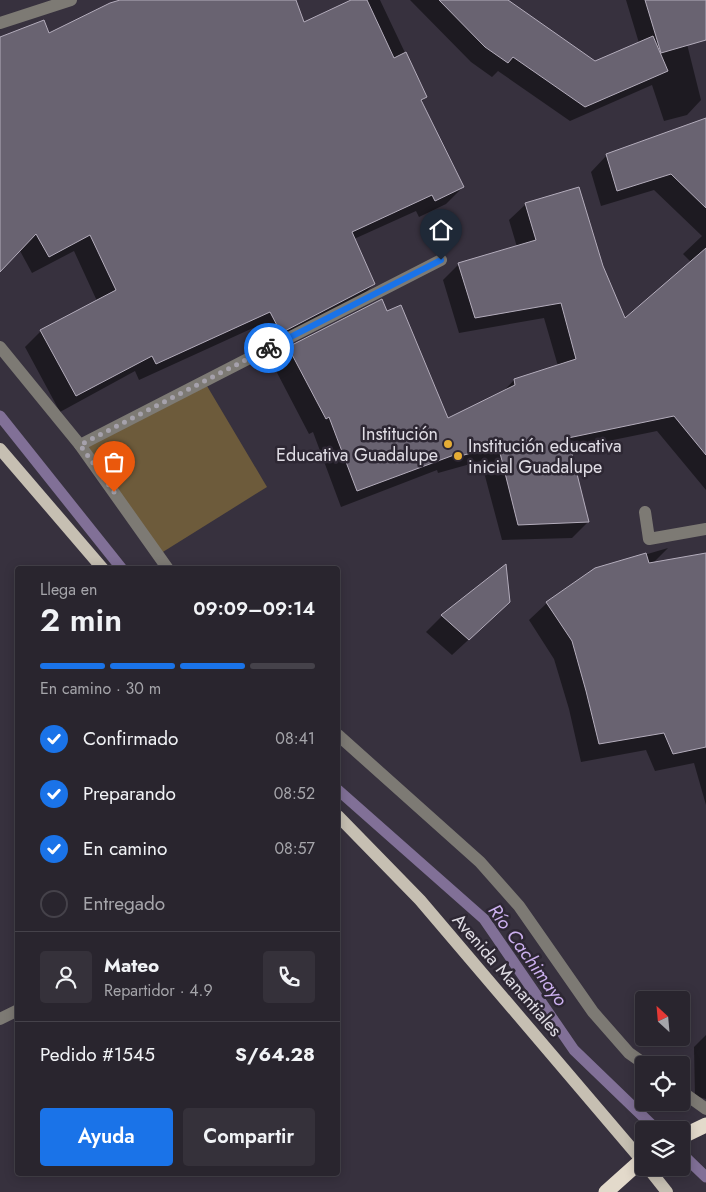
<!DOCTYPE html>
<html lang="es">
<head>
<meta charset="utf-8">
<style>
	body { margin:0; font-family:Jost,sans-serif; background:#35313a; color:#f1f3f6; height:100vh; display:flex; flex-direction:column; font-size:19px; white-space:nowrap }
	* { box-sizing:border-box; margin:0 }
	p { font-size:16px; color:#a5a5aa }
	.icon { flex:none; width:28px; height:28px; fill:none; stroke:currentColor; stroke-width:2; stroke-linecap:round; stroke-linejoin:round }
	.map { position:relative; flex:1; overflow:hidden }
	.drawer { position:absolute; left:15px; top:566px; width:325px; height:610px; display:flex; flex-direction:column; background:#29252e; border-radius:5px; box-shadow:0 2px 12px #0003,0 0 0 1px #45424a }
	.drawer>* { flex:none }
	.needle { width:32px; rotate:334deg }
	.controls { position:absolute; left:635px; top:991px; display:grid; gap:10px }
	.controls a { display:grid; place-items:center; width:55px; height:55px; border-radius:5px; background:#29252e; box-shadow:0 2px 12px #0003,0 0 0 1px #45424a; font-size:25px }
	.pin { position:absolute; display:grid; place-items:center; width:42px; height:42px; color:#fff; margin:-51px -21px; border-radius:50% 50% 50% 0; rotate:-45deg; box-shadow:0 0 5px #0007 }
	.pin .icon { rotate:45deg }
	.courier { position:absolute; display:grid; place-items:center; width:50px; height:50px; margin:-25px; border:4px solid #1a73e8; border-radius:50%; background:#fff; color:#222; box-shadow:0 1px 6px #0007 }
	.headline em { font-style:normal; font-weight:600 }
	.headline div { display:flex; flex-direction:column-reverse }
	.headline { display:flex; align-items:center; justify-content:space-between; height:85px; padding:0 25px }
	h1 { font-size:32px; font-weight:600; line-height:38px }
	.bar { display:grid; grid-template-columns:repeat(4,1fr); gap:8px 5px; align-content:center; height:60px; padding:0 25px }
	.bar i { height:6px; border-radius:4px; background:#45424a }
	.bar .active { background:#1a73e8 }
	.bar p { grid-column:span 4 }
	.line { display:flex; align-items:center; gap:12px; padding:0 25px; border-top:1px solid #45424a }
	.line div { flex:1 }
	.round { display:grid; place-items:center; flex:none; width:52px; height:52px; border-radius:5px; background:#35313a }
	ol { padding:0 25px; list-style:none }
	li { display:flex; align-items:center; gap:15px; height:55px }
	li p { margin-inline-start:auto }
	li .icon { padding:5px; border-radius:50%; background:#1a73e8; color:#fff; stroke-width:4 }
	li:last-child { color:#a5a5aa }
	li i { width:28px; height:28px; border:2px solid #45424a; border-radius:50% }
	.cta { display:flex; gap:10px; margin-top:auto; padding:10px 25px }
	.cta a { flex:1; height:58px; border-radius:5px; background:#1a73e8; color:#fff; font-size:20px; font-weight:600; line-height:58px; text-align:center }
	.cta a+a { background:#35313a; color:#f1f3f6 }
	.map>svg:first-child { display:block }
	.green { fill:#6d5b3b }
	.shadow { fill:#0007 }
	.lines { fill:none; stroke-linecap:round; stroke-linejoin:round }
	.stream { stroke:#817097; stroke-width:11 }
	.building { fill:#696371; stroke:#b4adbc }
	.minor { stroke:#7d7a74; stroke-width:12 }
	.major { stroke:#c6bfb2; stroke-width:12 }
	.highway { stroke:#e3dacb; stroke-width:15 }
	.done { stroke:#a5a1ab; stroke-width:5; stroke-dasharray:0 9 }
	.route { stroke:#1a73e8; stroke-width:6 }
	.poi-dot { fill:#e5ad35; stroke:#2d2733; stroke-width:2 }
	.labels { text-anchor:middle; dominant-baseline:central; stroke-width:5; stroke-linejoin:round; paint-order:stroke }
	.poi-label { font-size:18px; fill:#e0dde5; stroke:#2d2733; text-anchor:end }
	.street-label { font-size:18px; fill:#e0dde5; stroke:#2d2733 }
	.water-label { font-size:19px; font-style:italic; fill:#ccb0ef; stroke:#2d2733 }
</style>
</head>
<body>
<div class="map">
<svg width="706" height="1192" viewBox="0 0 706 1192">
	<rect width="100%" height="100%" fill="#37313e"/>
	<path class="green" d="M 207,386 L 267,487 L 158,555 L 88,446 Z"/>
	<g class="shadow">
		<path d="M 124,0 L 294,0 L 303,24 L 354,0 L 380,0 L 426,97 L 421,102 L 463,187 L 446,204 L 419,217 L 416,211 L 354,239 L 374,284 L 357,301 L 264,349 L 253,328 L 139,380 L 135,371 L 60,412 L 25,347 L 41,331 L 97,301 L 74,251 L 32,273 L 19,249 L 0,270 L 0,43 L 48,35 Z"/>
		<path d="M 410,0 L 506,0 L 602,67 L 639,43 L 626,0 L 676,0 L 701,100 L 687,115 L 664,121 L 652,85 L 570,121 L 498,71 L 492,77 L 471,62 Z"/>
		<path d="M 706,119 L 706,490 L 657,431 L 569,449 L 588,522 L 572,538 L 502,540 L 481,461 L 438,473 L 437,470 L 341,507 L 313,432 L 309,434 L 273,365 L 289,348 L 386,312 L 447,419 L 501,394 L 514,380 L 558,366 L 544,318 L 459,333 L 443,280 L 459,264 L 517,247 L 509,220 L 526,204 L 602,267 L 624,320 L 692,263 L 683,254 L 702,236 L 654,190 L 601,206 L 591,172 L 607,155 Z"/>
		<path d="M 668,548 L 653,563 L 706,554 L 706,805 L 694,763 L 655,771 L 646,750 L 581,762 L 569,709 L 554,659 L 529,620 L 547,603 L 596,569 Z"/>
		<path d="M 505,566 L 492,618 L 452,655 L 426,632 L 442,616 Z"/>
		<path d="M 706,1035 L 706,1099 L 695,1096 L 694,1047 Z"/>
	</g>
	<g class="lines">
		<g class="stream">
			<path d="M 0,416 L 122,569"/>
			<path d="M 338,790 L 484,919 L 574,1050 L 657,1130"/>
			<path d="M 681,1153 L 706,1177"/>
		</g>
	</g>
	<g class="building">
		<path d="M 120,0 L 296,0 L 304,22 L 351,0 L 367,0 L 394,58 L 406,52 L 427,97 L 421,100 L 464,187 L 435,201 L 432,195 L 352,232 L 375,284 L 281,333 L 270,312 L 156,364 L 152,356 L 76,396 L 40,330 L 116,290 L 90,235 L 49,257 L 36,234 L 0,272 L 0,37 L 44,20 L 49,33 L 110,3 Z"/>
		<path d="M 439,0 L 508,0 L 595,61 L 653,36 L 668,71 L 585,107 L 513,57 L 508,63 L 485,47 Z"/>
		<path d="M 645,0 L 706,0 L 706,40 L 661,53 Z"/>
		<path d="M 706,118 L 706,208 L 671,174 L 617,191 L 606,154 Z"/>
		<path d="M 579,187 L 603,266 L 625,318 L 706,248 L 706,455 L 674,416 L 568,438 L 589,522 L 518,525 L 498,445 L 454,458 L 454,455 L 357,491 L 329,417 L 326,419 L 288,347 L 382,299 L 387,311 L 401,305 L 448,418 L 515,385 L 514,379 L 576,359 L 561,303 L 475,318 L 458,263 L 536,240 L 525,203 Z"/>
		<path d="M 646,553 L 649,563 L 706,553 L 706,747 L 673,754 L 664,733 L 599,744 L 586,691 L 572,641 L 546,602 L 595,568 Z"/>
		<path d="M 506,564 L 510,602 L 469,640 L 441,615 Z"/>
	</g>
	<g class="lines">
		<g class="minor">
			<path d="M 0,23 L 71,0"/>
			<path d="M 0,347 L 80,445 L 168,569"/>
			<path d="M 80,445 L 441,260"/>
			<path d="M 645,512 L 649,539 L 706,529"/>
			<path d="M 338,735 L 480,862 L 519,906 L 593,1012 L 629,1053 L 646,1065"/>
			<path d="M 0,1019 L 18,1010"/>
			<path d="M 681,1091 L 706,1109"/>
		</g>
		<g class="major">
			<path d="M 0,449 L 103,569"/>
			<path d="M 338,816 L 420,900 L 644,1163"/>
			<path d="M 648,1168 L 667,1192"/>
		</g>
		<g class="highway">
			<path d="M 681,1137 L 706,1125"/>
			<path d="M 606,1192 L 644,1158"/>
		</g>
	</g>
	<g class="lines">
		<path class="done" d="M 114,492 L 80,445 L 269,348"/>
		<path class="route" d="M 269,348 L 441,260"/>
	</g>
	<g class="poi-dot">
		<circle cx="448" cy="444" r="5"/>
		<circle cx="458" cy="456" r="5"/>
	</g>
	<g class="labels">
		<g class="poi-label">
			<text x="438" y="434">Institución<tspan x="438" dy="21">Educativa Guadalupe</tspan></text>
			<text x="468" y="446" text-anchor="start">Institución educativa<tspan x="468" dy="21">inicial Guadalupe</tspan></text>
		</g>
		<g class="street-label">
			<text transform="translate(507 975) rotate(49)">Avenida Manantiales</text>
		</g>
		<g class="water-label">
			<text transform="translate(528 955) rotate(54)">Río Cachimayo</text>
		</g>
	</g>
</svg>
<div class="controls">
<a><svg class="needle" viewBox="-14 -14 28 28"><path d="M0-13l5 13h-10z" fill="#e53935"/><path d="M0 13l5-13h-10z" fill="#a5a5aa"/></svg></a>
<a><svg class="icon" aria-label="locate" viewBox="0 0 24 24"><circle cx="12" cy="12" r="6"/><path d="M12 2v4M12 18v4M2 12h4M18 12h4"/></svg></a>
<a><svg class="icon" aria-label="layers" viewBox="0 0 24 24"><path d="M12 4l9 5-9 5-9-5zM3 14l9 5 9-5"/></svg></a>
</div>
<div class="pin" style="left:114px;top:492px;background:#ea580c"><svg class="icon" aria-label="bag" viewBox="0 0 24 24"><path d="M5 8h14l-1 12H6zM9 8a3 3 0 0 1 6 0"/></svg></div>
<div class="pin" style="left:441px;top:260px;background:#1f2937"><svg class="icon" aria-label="home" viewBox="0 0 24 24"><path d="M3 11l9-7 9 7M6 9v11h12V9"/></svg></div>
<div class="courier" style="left:269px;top:348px"><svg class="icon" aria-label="bike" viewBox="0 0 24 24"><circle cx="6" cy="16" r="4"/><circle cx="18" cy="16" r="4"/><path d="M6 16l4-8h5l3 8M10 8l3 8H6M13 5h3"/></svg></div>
<section class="drawer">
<div class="headline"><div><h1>2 min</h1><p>Llega en</p></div><em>09:09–09:14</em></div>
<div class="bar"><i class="active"></i><i class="active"></i><i class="active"></i><i></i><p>En camino · 30 m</p></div>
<ol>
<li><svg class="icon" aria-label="check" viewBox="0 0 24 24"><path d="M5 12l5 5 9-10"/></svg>Confirmado<p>08:41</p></li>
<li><svg class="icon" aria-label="check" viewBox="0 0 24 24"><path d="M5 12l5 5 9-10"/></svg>Preparando<p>08:52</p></li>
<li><svg class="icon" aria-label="check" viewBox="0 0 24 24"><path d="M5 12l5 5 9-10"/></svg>En camino<p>08:57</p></li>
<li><i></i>Entregado</li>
</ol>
<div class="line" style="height:90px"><a class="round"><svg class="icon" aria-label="person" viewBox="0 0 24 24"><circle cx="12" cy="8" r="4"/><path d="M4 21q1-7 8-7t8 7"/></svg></a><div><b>Mateo</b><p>Repartidor · 4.9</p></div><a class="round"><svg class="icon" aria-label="phone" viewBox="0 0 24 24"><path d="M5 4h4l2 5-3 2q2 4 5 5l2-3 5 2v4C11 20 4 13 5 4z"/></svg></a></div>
<div class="line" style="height:65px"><div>Pedido #1545</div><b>S/64.28</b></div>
<div class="cta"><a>Ayuda</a><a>Compartir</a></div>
</section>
</div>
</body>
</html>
